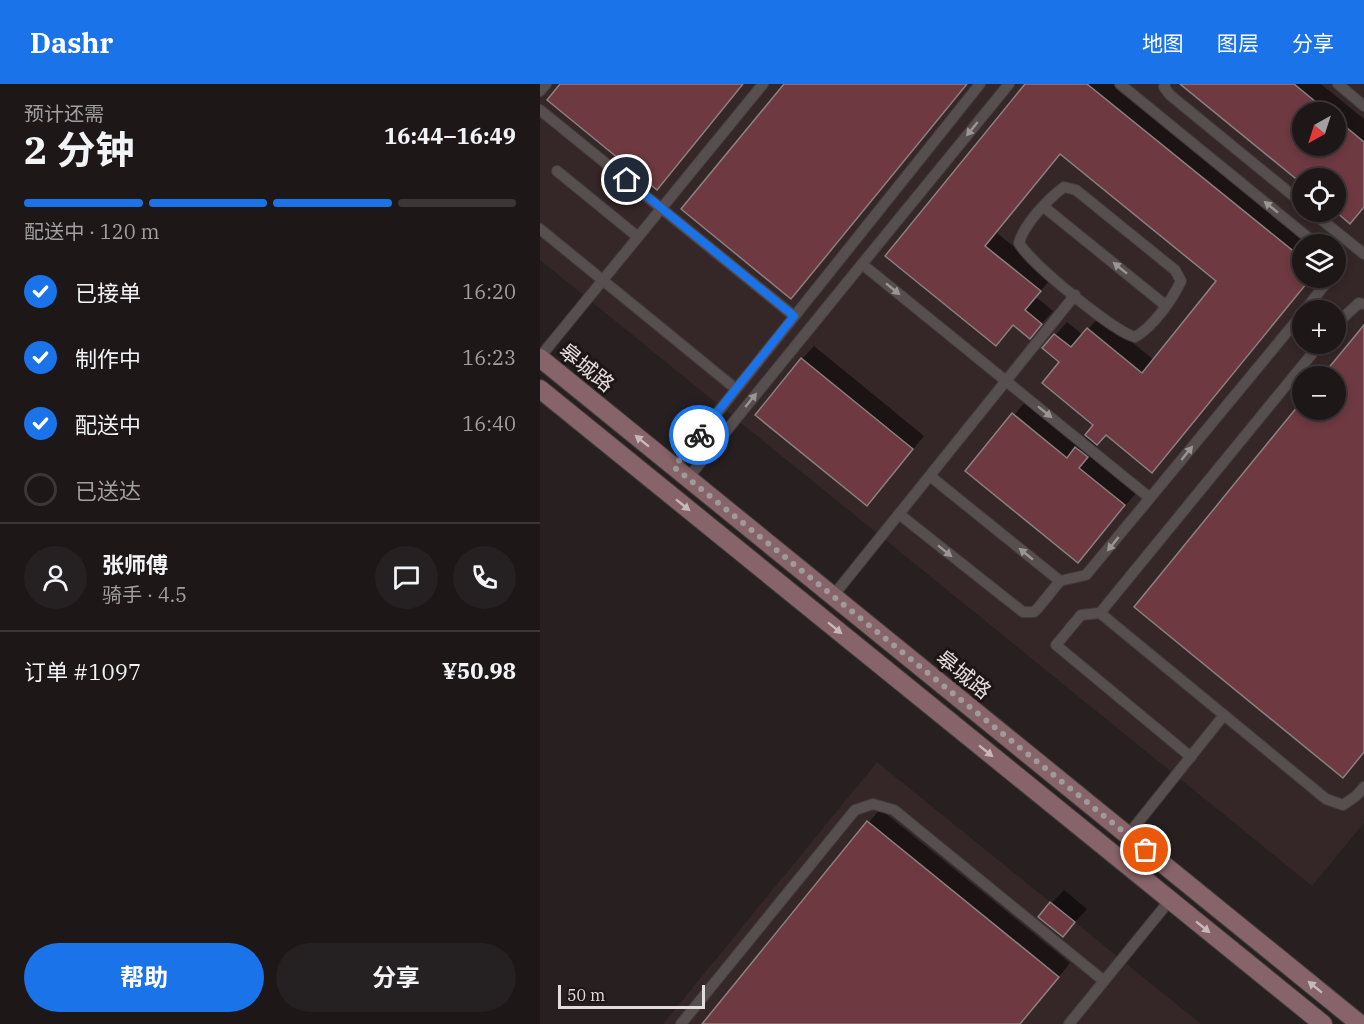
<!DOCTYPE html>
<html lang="zh">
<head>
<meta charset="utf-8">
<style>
	body { margin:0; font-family:"IBM Plex Serif","Noto Sans SC",serif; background:#252021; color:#f1f3f6; height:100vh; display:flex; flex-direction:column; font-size:22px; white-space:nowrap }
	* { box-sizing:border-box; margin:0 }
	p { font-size:20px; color:#a09fa2 }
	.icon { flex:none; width:33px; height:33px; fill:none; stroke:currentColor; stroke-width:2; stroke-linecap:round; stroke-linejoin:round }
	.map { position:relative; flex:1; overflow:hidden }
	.side { display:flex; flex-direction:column; background:#1d1718; width:540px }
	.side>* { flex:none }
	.needle { width:39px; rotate:219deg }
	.tools { position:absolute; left:752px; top:18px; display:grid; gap:12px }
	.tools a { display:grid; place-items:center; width:54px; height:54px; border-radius:50%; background:#1d1718; box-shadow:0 3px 9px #0003,0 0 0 2px #3b3637; font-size:30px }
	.scale { position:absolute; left:18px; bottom:15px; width:147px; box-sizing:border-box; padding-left:6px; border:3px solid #e2dcdc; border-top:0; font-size:16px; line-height:21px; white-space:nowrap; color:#e2dcdc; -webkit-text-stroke:4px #1e1616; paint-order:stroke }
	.pin { position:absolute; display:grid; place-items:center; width:51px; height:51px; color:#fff; margin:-26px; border:3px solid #fff; border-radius:50%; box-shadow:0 2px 6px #0007 }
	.courier { position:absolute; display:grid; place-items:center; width:60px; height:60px; margin:-30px; border:4px solid #1a73e8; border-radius:50%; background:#fff; color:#222; box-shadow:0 2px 8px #0007 }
	.head em { font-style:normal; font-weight:700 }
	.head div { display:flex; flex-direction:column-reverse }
	.head { display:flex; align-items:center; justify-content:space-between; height:102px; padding:0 24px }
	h1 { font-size:39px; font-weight:700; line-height:45px }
	.bar { display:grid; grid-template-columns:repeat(4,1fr); gap:9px 6px; align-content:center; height:72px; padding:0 24px }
	.bar i { height:8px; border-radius:4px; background:#3b3637 }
	.bar .selected { background:#1a73e8 }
	.bar p { grid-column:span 4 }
	.line { display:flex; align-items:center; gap:15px; padding:0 24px; border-top:2px solid #3b3637 }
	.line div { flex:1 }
	.round { display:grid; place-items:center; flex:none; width:63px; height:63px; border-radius:32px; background:#252021 }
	ol { padding:0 24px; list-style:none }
	li { display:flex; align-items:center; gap:18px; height:66px }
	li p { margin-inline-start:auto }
	li .icon { padding:6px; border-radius:50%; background:#1a73e8; color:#fff; stroke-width:4 }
	li:last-child { color:#a09fa2 }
	li i { width:33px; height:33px; border:3px solid #3b3637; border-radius:50% }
	.primary-button { display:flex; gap:12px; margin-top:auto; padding:12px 24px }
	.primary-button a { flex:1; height:69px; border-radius:36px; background:#1a73e8; color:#fff; font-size:24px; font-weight:700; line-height:69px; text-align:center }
	.primary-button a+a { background:#252021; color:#f1f3f6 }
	header { display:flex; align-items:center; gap:36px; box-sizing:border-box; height:84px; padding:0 30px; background:#1a73e8; color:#fff }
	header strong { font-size:28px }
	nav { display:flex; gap:33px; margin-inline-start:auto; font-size:21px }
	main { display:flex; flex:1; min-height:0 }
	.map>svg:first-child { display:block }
	.built { fill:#352627; fill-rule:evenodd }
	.shadow { fill:#0007; fill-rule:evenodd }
	.building { fill:#6e3941; stroke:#8b8081; stroke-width:1.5 }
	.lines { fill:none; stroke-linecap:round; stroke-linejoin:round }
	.lane-casing { stroke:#423c3c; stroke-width:12 }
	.secondary-casing { stroke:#423c3c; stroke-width:20 }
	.lane { stroke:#574e4f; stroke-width:10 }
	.secondary { stroke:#876469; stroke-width:18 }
	.oneway { fill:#9c9596 }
	.oneway2 { fill:#c7b8ba }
	.done { stroke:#a19a9a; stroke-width:6; stroke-dasharray:0 10.8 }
	.route { stroke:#1a73e8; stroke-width:8 }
	.labels { text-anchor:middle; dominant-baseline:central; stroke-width:6; stroke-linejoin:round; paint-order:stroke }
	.street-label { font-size:21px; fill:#e2dcdc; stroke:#1e1616 }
</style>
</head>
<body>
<header>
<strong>Dashr</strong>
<nav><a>地图</a><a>图层</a><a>分享</a></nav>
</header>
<main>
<section class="side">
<div class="head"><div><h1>2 分钟</h1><p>预计还需</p></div><em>16:44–16:49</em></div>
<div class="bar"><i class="selected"></i><i class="selected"></i><i class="selected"></i><i></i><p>配送中 · 120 m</p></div>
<ol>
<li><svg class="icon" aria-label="check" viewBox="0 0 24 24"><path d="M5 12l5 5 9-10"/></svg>已接单<p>16:20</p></li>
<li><svg class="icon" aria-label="check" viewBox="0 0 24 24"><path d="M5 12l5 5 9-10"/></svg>制作中<p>16:23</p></li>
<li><svg class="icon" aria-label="check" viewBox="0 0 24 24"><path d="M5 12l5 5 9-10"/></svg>配送中<p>16:40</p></li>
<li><i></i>已送达</li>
</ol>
<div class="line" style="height:108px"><a class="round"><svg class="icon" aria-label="person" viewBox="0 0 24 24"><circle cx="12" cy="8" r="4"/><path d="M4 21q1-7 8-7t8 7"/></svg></a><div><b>张师傅</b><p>骑手 · 4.5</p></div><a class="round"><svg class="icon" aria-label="chat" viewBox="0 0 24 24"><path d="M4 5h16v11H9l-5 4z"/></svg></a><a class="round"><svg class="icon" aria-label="phone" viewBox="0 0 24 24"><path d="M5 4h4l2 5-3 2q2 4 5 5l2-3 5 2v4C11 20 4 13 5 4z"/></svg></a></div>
<div class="line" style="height:78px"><div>订单 #1097</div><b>¥50.98</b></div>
<div class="primary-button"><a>帮助</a><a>分享</a></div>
</section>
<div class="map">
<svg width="824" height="940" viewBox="0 0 824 940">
	<rect width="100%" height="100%" fill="#271f20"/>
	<g class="built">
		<path d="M 0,0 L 824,0 L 824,739 L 772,802 L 0,176 ZM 762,28 L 795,28 L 795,62 L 762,62 ZM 762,94 L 795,94 L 795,128 L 762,128 ZM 762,160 L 795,160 L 795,194 L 762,194 ZM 762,226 L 795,226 L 795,260 L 762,260 ZM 762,292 L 795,292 L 795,326 L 762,326 Z"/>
		<path d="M 337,678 L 661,940 L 123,940 Z"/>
	</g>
	<g class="shadow">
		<path d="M 22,0 L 204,0 L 117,104 Z"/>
		<path d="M 246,0 L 428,0 L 251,213 Z"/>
		<path d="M 487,0 L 575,0 L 773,160 L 762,160 L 762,194 L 772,194 L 612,387 L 567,350 L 558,359 L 550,370 L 597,408 L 538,477 L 427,387 L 486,317 L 539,361 L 548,352 L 555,340 L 521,278 L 504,264 L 527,238 L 543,251 L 560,232 L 614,276 L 678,197 L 521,69 L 457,149 L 512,193 L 496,213 L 513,227 L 490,253 L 474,240 L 456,260 L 347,171 Z"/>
		<path d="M 642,0 L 781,0 L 824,35 L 824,123 L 810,138 L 795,125 L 795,94 L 762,94 L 762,98 ZM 762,28 L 795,28 L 795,62 L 762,62 Z"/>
		<path d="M 824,243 L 824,669 L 803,692 L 596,523 L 762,320 L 762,326 L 795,326 L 795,292 L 784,292 Z"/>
		<path d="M 274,262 L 384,352 L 327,420 L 262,275 Z"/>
		<path d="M 340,725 L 530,879 L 481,940 L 163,940 Z"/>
		<path d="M 524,806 L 547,825 L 523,851 L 500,832 Z"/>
	</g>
	<g class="building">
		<path d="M 20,0 L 203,0 L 117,106 L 7,16 Z"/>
		<path d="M 244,0 L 427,0 L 251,215 L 141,125 Z"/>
		<path d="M 485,0 L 547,0 L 762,174 L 762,194 L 771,194 L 612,389 L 566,351 L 557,361 L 545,351 L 553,341 L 502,299 L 519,278 L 502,264 L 514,250 L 531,263 L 547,244 L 602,289 L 676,197 L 520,70 L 445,162 L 501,207 L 485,226 L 502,240 L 490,255 L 473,241 L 456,262 L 345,172 Z"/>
		<path d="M 640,0 L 754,0 L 788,28 L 762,28 L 762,62 L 795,62 L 795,34 L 824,58 L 824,123 L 810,140 L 795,127 L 795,94 L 755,94 Z"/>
		<path d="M 824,241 L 824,668 L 803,694 L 594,523 L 762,317 L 762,326 L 795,326 L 795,292 L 782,292 Z"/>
		<path d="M 261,274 L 373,365 L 327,422 L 215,331 Z"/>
		<path d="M 472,329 L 527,374 L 535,363 L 548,373 L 539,384 L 585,421 L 538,479 L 425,387 Z"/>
		<path d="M 327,737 L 519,893 L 480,940 L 162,940 Z"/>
		<path d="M 510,818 L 535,838 L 523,853 L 498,833 Z"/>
	</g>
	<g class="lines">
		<g class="lane-casing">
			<g id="lane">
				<path d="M 580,0 L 776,160"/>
				<path d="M 625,0 L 624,3 L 630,11 L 762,119"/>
				<path d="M 798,0 L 824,22"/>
				<path d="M 0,7 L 6,0"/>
				<path d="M 0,26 L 254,232"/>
				<path d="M 17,87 L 98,153"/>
				<path d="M 524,103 L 536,106 L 635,186 L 641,197 C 632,216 613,243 595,253 C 573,247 490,179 479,159 C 484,140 508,115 524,103 Z"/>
				<path d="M 504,123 L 625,221"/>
				<path d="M 772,128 L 824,170"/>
				<path d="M 0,145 L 196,305"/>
				<path d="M 322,180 L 469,0"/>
				<path d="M 765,226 L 790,194"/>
				<path d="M 795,241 L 819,219 L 824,220"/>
				<path d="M 0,273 L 223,0"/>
				<path d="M 134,383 L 440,0"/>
				<path d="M 148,394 L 322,180 L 610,414 L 546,491 L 520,497"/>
				<path d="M 610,414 L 762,230"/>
				<path d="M 359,430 L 483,528 L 494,528 L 498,524 L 520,497 L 390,392"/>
				<path d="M 293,512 L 535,211"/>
				<path d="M 560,529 L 780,260"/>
				<path d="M 651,673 L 516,561 L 541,531 L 560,529 L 786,715 L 803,721 L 816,712 L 824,703"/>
				<path d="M 588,751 L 684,631"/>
				<path d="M 141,940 L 315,726 L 333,720 L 354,726 L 564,897"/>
				<path d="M 529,940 L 630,816"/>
			</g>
		</g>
		<g class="secondary-casing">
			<g id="secondary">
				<path d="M 0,274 L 820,940"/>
				<path d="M 0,305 L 783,940"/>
			</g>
		</g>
		<use href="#lane" class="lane"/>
		<use href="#secondary" class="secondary"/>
	</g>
	<defs><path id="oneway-solid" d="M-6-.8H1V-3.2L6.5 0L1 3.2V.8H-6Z" transform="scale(1.5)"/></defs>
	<g class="oneway">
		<use href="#oneway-solid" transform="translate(432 45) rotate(129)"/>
		<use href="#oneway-solid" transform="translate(731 123) rotate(-141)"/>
		<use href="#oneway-solid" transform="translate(580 184) rotate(-141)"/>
		<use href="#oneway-solid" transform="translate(353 205) rotate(39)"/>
		<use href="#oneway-solid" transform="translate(211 316) rotate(-51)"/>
		<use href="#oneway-solid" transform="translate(505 328) rotate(39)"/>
		<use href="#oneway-solid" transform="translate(647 369) rotate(-51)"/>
		<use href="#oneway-solid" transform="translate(573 460) rotate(129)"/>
		<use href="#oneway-solid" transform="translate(405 467) rotate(39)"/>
		<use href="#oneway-solid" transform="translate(486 470) rotate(-141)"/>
	</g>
	<g class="oneway2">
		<use href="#oneway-solid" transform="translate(102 357) rotate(-141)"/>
		<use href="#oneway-solid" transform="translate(143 421) rotate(39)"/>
		<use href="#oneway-solid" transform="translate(295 544) rotate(39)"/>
		<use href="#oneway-solid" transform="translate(446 667) rotate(39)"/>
		<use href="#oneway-solid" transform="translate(663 843) rotate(39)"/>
		<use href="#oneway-solid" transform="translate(775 903) rotate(-141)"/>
	</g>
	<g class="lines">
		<path class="done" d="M 159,351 L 134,383 L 606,766"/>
		<path class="route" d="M 87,96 L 254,232 L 159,351"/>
	</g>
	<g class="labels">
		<g class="street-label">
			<text transform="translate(47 283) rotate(39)">皋城路</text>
			<text transform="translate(424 590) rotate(39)">皋城路</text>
		</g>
	</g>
</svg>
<div class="tools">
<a><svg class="needle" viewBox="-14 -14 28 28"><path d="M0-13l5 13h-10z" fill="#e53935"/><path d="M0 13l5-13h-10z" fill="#a09fa2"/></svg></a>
<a><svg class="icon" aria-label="locate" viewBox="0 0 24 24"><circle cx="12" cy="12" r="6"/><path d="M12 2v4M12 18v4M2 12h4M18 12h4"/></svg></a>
<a><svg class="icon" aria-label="layers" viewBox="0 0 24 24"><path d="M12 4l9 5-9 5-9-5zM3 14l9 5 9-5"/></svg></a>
<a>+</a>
<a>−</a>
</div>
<div class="scale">50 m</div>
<div class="pin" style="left:606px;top:766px;background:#ea580c"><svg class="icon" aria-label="bag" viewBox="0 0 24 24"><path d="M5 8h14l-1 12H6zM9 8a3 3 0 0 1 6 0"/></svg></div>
<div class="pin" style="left:87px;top:96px;background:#1f2937"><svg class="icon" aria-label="home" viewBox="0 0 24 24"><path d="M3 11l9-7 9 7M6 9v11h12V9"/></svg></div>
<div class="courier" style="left:159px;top:351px"><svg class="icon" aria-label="bike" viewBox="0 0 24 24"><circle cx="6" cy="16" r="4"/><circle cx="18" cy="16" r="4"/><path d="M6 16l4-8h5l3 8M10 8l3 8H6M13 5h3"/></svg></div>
</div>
</main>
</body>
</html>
